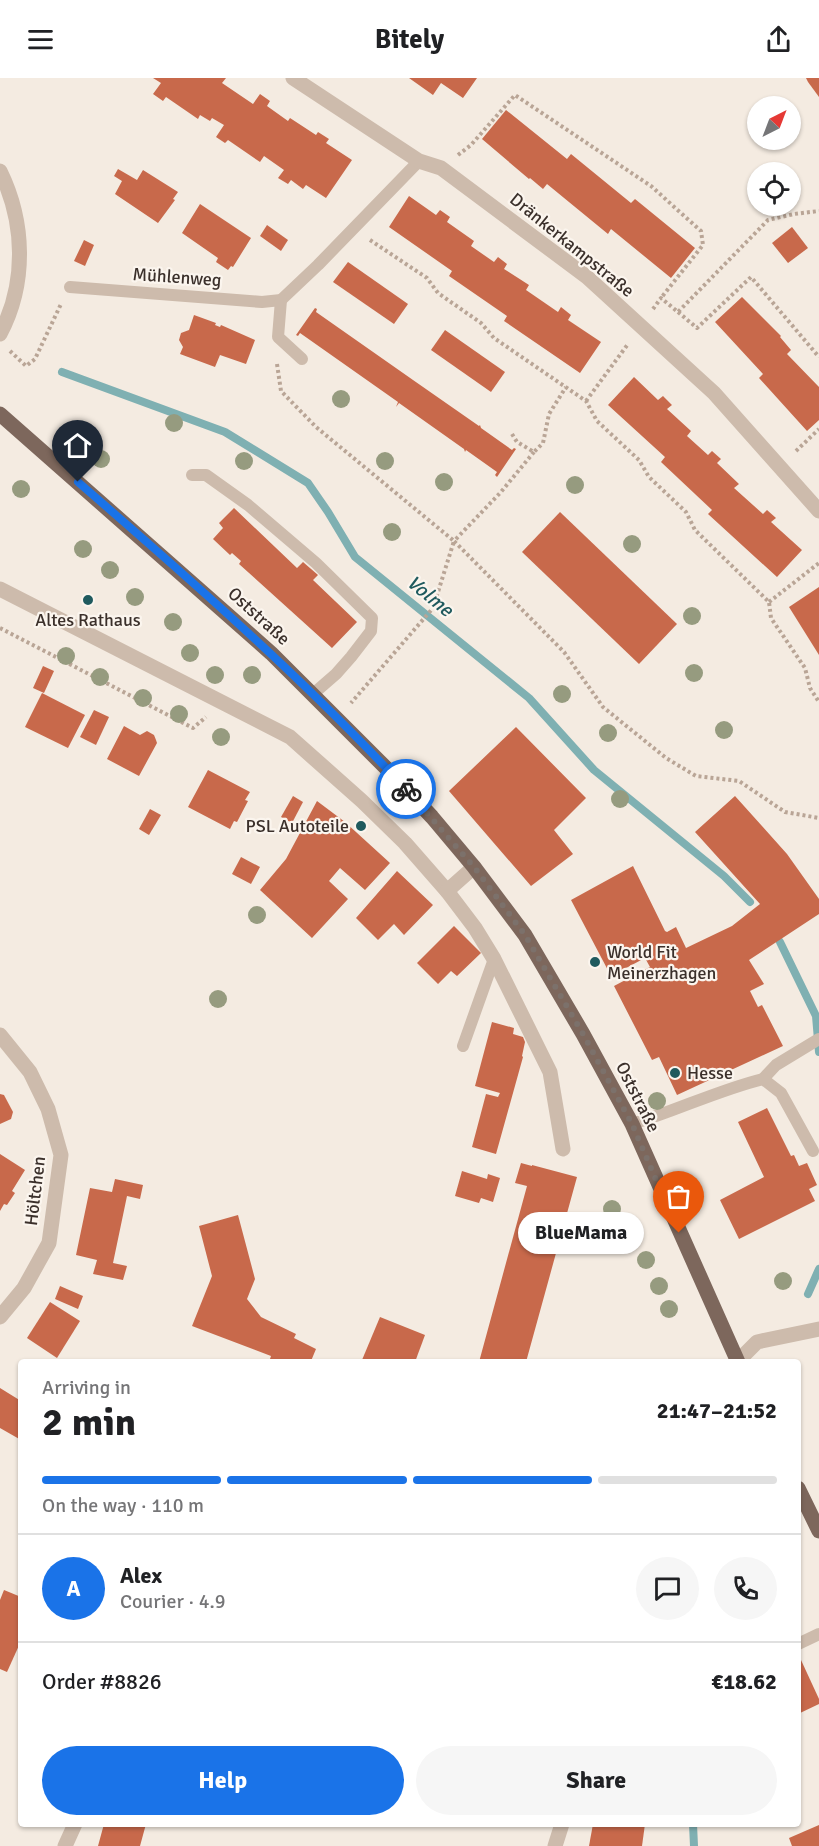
<!DOCTYPE html>
<html lang="en">
<head>
<meta charset="utf-8">
<style>
	body { margin:0; font-family:Signika,sans-serif; background:#f6f6f6; color:#202124; height:100vh; display:flex; flex-direction:column; font-size:22px; white-space:nowrap }
	* { box-sizing:border-box; margin:0 }
	p { font-size:20px; color:#757577 }
	.icon { flex:none; width:33px; height:33px; fill:none; stroke:currentColor; stroke-width:2; stroke-linecap:round; stroke-linejoin:round }
	.map { position:relative; flex:1; overflow:hidden }
	.sheet { position:absolute; left:18px; top:1281px; width:783px; height:468px; display:flex; flex-direction:column; background:#fff; border-radius:6px; box-shadow:0 2px 4px #0004 }
	.sheet>* { flex:none }
	.needle { width:39px; rotate:42deg }
	.fabs { position:absolute; left:747px; top:18px; display:grid; gap:12px }
	.fabs a { display:grid; place-items:center; width:54px; height:54px; border-radius:50%; background:#fff; box-shadow:0 2px 4px #0004; font-size:30px }
	.pin { position:absolute; display:grid; place-items:center; width:51px; height:51px; color:#fff; margin:-62px -26px; border-radius:50% 50% 50% 0; rotate:-45deg; box-shadow:0 0 6px #0007 }
	.pin .icon { rotate:45deg }
	.courier { position:absolute; display:grid; place-items:center; width:60px; height:60px; margin:-30px; border:4px solid #1a73e8; border-radius:50%; background:#fff; color:#222; box-shadow:0 2px 8px #0007 }
	.bubble { position:absolute; height:42px; border-radius:21px; background:#fff; box-shadow:0 2px 4px #0004; font-size:20px; font-weight:800; line-height:42px; text-align:center }
	.headline em { font-style:normal; font-weight:800 }
	.headline div { display:flex; flex-direction:column-reverse }
	.headline { display:flex; align-items:center; justify-content:space-between; height:102px; padding:0 24px }
	h1 { font-size:39px; font-weight:800; line-height:45px }
	.bar { display:grid; grid-template-columns:repeat(4,1fr); gap:9px 6px; align-content:center; height:72px; padding:0 24px }
	.bar i { height:8px; border-radius:4px; background:#e0e0e0 }
	.bar .on { background:#1a73e8 }
	.bar p { grid-column:span 4 }
	.line { display:flex; align-items:center; gap:15px; padding:0 24px; border-top:2px solid #e0e0e0 }
	.line div { flex:1 }
	.round { display:grid; place-items:center; flex:none; width:63px; height:63px; border-radius:32px; background:#f6f6f6 }
	.button { display:flex; gap:12px; margin-top:auto; padding:12px 24px }
	.button a { flex:1; height:69px; border-radius:36px; background:#1a73e8; color:#fff; font-size:24px; font-weight:800; line-height:69px; text-align:center }
	.button a+a { background:#f6f6f6; color:#202124 }
	header { display:flex; justify-content:space-between; align-items:center; height:78px; padding:0 24px; background:#fff; font-size:27px; font-weight:800 }
	.map>svg:first-child { display:block }
	.lines { fill:none; stroke-linecap:round; stroke-linejoin:round }
	.stream { stroke:#7fb0b2; stroke-width:8 }
	.building { fill:#c8694b }
	.path { stroke:#b9a596; stroke-width:4; stroke-dasharray:3 3; stroke-linecap:butt }
	.lane { stroke:#cdbbac; stroke-width:12 }
	.street { stroke:#cdbbac; stroke-width:15 }
	.primary { stroke:#7d675c; stroke-width:15 }
	.tree { fill:#969b7f }
	.done { stroke:#7c716b; stroke-width:6; stroke-dasharray:0 10.8 }
	.route { stroke:#1a73e8; stroke-width:8 }
	.poi-dot { fill:#1f5a5e; stroke:#fbf5ee; stroke-width:2 }
	.labels { text-anchor:middle; dominant-baseline:central; stroke-width:4.5; stroke-linejoin:round; paint-order:stroke }
	.street-label { font-size:18px; fill:#3b302b; stroke:#fbf5ee }
	.poi-label { font-size:18px; fill:#3b302b; stroke:#fbf5ee; text-anchor:start }
	.water-label { font-size:20px; font-style:italic; fill:#1f5a5e; stroke:#fbf5ee }
</style>
</head>
<body>
<header><svg class="icon" aria-label="menu" viewBox="0 0 24 24"><path d="M4 6h16M4 12h16M4 18h16"/></svg>Bitely<svg class="icon" aria-label="share" viewBox="0 0 24 24"><path d="M12 15V3M7 8l5-5 5 5M5 13v7h14v-7"/></svg></header>
<div class="map">
<svg width="819" height="1768" viewBox="0 0 819 1768">
	<rect width="100%" height="100%" fill="#f4ebe1"/>
	<g class="lines">
		<g class="stream">
			<path d="M 62,294 L 225,354 L 308,405 L 328,434 L 355,479 L 529,620 L 594,692 L 724,798 L 750,824"/>
			<path d="M 780,864 L 816,938 L 819,974"/>
			<path d="M 808,1216 L 819,1191"/>
			<path d="M 693,1746 L 694,1768"/>
		</g>
	</g>
	<g class="building">
		<path d="M 153,0 L 226,0 L 222,5 L 253,26 L 260,16 L 270,23 L 267,28 L 288,43 L 290,40 L 316,57 L 318,54 L 329,61 L 326,65 L 352,82 L 326,120 L 306,107 L 303,111 L 291,102 L 288,106 L 278,100 L 284,92 L 264,78 L 260,84 L 228,62 L 225,65 L 216,59 L 224,47 L 212,40 L 210,43 L 200,37 L 198,41 L 166,19 L 163,23 L 153,16 L 161,5 Z"/>
		<path d="M 409,0 L 477,0 L 463,20 L 441,5 L 433,17 Z"/>
		<path d="M 806,0 L 819,0 L 819,19 L 808,4 Z"/>
		<path d="M 506,32 L 567,81 L 571,76 L 631,125 L 635,121 L 695,170 L 671,200 L 611,151 L 608,156 L 547,106 L 543,111 L 530,100 L 529,101 L 482,61 Z"/>
		<path d="M 118,91 L 137,102 L 143,92 L 178,114 L 173,121 L 175,122 L 158,145 L 115,116 L 122,103 L 114,98 Z"/>
		<path d="M 409,118 L 436,137 L 440,132 L 450,139 L 447,144 L 474,163 L 471,168 L 494,184 L 498,179 L 507,186 L 504,191 L 529,207 L 526,212 L 558,234 L 561,229 L 571,237 L 568,242 L 601,264 L 580,295 L 504,243 L 507,238 L 449,198 L 452,193 L 389,149 Z"/>
		<path d="M 200,126 L 251,160 L 233,189 L 231,188 L 228,192 L 216,184 L 218,180 L 182,155 Z"/>
		<path d="M 267,147 L 288,162 L 281,173 L 260,158 Z"/>
		<path d="M 792,149 L 808,170 L 788,185 L 772,165 Z"/>
		<path d="M 84,162 L 94,167 L 85,188 L 74,183 Z"/>
		<path d="M 348,184 L 408,226 L 394,246 L 333,204 Z"/>
		<path d="M 742,219 L 781,258 L 780,259 L 791,272 L 787,276 L 819,309 L 819,342 L 807,353 L 759,300 L 763,296 L 715,244 Z"/>
		<path d="M 315,230 L 317,231 L 316,234 L 413,302 L 479,348 L 480,347 L 481,350 L 512,372 L 514,370 L 516,371 L 497,399 L 495,397 L 497,394 L 466,372 L 465,374 L 464,371 L 399,325 L 396,329 L 398,324 L 300,255 L 298,258 L 296,257 Z"/>
		<path d="M 194,237 L 216,245 L 215,247 L 220,249 L 221,247 L 255,262 L 246,286 L 220,277 L 215,289 L 180,276 L 183,269 L 179,262 L 181,255 L 189,252 Z"/>
		<path d="M 445,252 L 505,294 L 491,314 L 431,272 Z"/>
		<path d="M 634,299 L 658,322 L 663,318 L 672,327 L 667,331 L 691,353 L 687,358 L 708,377 L 712,373 L 721,381 L 717,385 L 739,406 L 734,410 L 763,436 L 767,432 L 776,440 L 771,444 L 802,472 L 777,499 L 708,436 L 712,432 L 661,384 L 665,379 L 608,327 Z"/>
		<path d="M 234,430 L 297,490 L 303,484 L 318,497 L 313,502 L 357,544 L 332,570 L 239,486 L 241,483 L 232,475 L 230,477 L 213,461 L 223,450 L 219,445 Z"/>
		<path d="M 560,434 L 677,546 L 639,586 L 522,474 Z"/>
		<path d="M 819,509 L 819,577 L 789,529 Z"/>
		<path d="M 43,588 L 54,593 L 44,615 L 33,610 Z"/>
		<path d="M 42,615 L 85,637 L 68,670 L 25,649 Z"/>
		<path d="M 94,632 L 109,639 L 96,667 L 80,659 Z"/>
		<path d="M 124,648 L 140,657 L 147,653 L 154,657 L 156,662 L 157,665 L 139,698 L 107,681 Z"/>
		<path d="M 516,649 L 586,720 L 554,752 L 573,776 L 531,808 L 449,713 Z"/>
		<path d="M 208,692 L 250,714 L 245,722 L 248,723 L 237,744 L 234,743 L 230,751 L 188,729 Z"/>
		<path d="M 293,718 L 303,724 L 292,745 L 281,739 Z"/>
		<path d="M 735,718 L 787,776 L 819,821 L 819,836 L 749,882 L 764,906 L 750,913 L 758,929 L 762,927 L 783,968 L 677,1017 L 659,979 L 652,982 L 614,908 L 650,889 L 645,880 L 611,898 L 571,822 L 633,788 L 665,853 L 667,854 L 676,849 L 686,870 L 732,848 L 760,826 L 695,754 Z"/>
		<path d="M 317,723 L 345,744 L 390,785 L 365,812 L 340,790 L 329,803 L 348,821 L 312,860 L 260,812 L 286,781 Z"/>
		<path d="M 150,731 L 161,737 L 149,757 L 139,751 Z"/>
		<path d="M 241,779 L 260,789 L 251,806 L 232,796 Z"/>
		<path d="M 397,793 L 433,827 L 404,857 L 394,846 L 378,862 L 356,840 Z"/>
		<path d="M 454,848 L 481,875 L 457,898 L 451,893 L 438,906 L 417,885 Z"/>
		<path d="M 492,944 L 514,950 L 513,956 L 523,959 L 525,964 L 522,978 L 523,979 L 496,1076 L 472,1069 L 486,1016 L 498,1019 L 500,1015 L 475,1008 Z"/>
		<path d="M 0,1016 L 4,1017 L 13,1034 L 11,1041 L 0,1046 Z"/>
		<path d="M 767,1030 L 791,1078 L 794,1077 L 799,1088 L 807,1085 L 817,1107 L 809,1111 L 815,1123 L 739,1161 L 720,1122 L 764,1099 L 738,1044 Z"/>
		<path d="M 0,1076 L 25,1092 L 12,1113 L 15,1115 L 7,1127 L 4,1126 L 0,1133 Z"/>
		<path d="M 521,1085 L 532,1088 L 532,1087 L 577,1099 L 526,1284 L 479,1284 L 527,1108 L 515,1105 Z"/>
		<path d="M 462,1093 L 487,1101 L 488,1096 L 500,1100 L 493,1124 L 481,1120 L 479,1125 L 455,1118 Z"/>
		<path d="M 115,1101 L 143,1107 L 140,1121 L 127,1118 L 113,1185 L 127,1188 L 123,1202 L 93,1196 L 97,1182 L 76,1177 L 90,1110 L 112,1114 Z"/>
		<path d="M 238,1137 L 255,1201 L 247,1221 L 261,1239 L 296,1256 L 294,1260 L 316,1271 L 311,1283 L 312,1284 L 269,1284 L 271,1278 L 192,1248 L 212,1198 L 199,1148 Z"/>
		<path d="M 60,1208 L 83,1218 L 78,1231 L 55,1221 Z"/>
		<path d="M 50,1224 L 80,1243 L 57,1280 L 27,1260 Z"/>
		<path d="M 380,1239 L 425,1257 L 415,1284 L 368,1284 L 362,1282 Z"/>
		<path d="M 0,1310 L 21,1323 L 21,1362 L 0,1350 Z"/>
		<path d="M 4,1512 L 21,1519 L 21,1563 L 7,1594 L 0,1591 L 0,1522 Z"/>
		<path d="M 801,1582 L 819,1621 L 819,1626 L 798,1636 L 798,1584 Z"/>
		<path d="M 104,1746 L 146,1746 L 140,1768 L 98,1768 Z"/>
		<path d="M 593,1746 L 645,1746 L 642,1768 L 589,1768 Z"/>
		<path d="M 819,1747 L 819,1768 L 792,1768 L 789,1760 Z"/>
	</g>
	<g class="lines">
		<g class="path">
			<path d="M 458,77 L 471,67 L 515,17 L 651,108 L 701,153 L 703,167 L 661,220"/>
			<path d="M 370,162 L 427,200 L 438,215 L 481,245 L 494,260 L 586,323 L 597,343 L 639,382 L 649,399 L 686,434 L 695,452 L 769,524 L 771,540 L 805,590 L 810,610 L 819,624"/>
			<path d="M 653,231 L 661,220 L 678,234 L 768,142 L 794,136 L 819,133"/>
			<path d="M 678,234 L 697,250 L 751,199 L 819,279"/>
			<path d="M 10,273 L 26,288 L 35,281 L 61,226"/>
			<path d="M 277,286 L 281,313 L 316,349 L 454,463 L 433,530 L 351,625"/>
			<path d="M 586,323 L 628,266"/>
			<path d="M 512,356 L 517,364 L 534,374 L 543,365 L 549,336 L 566,309"/>
			<path d="M 796,373 L 819,351"/>
			<path d="M 534,374 L 501,414 L 454,463 L 564,574 L 603,629 L 666,680 L 696,698 L 739,703 L 785,734 L 819,740"/>
			<path d="M 769,524 L 819,485"/>
			<path d="M 0,550 L 193,650 L 206,639"/>
		</g>
		<g class="lane">
			<path d="M 70,209 L 262,224 L 281,222 L 318,187 L 419,83"/>
			<path d="M 281,222 L 278,259 L 302,281"/>
			<path d="M 192,397 L 206,397 L 248,427 L 316,485 L 372,540 L 371,553 L 351,579 L 336,596 L 313,616"/>
			<path d="M 463,968 L 494,881"/>
			<path d="M 763,1001 L 776,987 L 819,961"/>
			<path d="M 632,1046 C 676,1033 718,1012 763,1001 L 781,1015 L 813,1073"/>
			<path d="M 798,1566 L 819,1556"/>
		</g>
		<g class="street">
			<path d="M 293,0 L 419,83 L 441,90 L 587,199 L 714,315 L 819,433"/>
			<path d="M 0,93 C 25,144 27,205 0,256"/>
			<path d="M 0,511 L 290,659 L 362,723 L 405,765 L 447,813 L 475,850 L 494,881 L 550,994 L 563,1071"/>
			<path d="M 447,813 L 474,789"/>
			<path d="M 0,957 L 30,994 L 48,1031 L 61,1077 L 49,1165 L 24,1210 L 0,1239"/>
			<path d="M 737,1284 L 757,1264 L 819,1251"/>
			<path d="M 65,1768 L 75,1746"/>
			<path d="M 555,1768 L 562,1746"/>
		</g>
		<g class="primary">
			<path d="M 0,336 L 271,575 L 388,692 L 432,739 L 474,789 L 525,857 L 583,956 L 632,1046 L 738,1284"/>
			<path d="M 798,1410 L 819,1453"/>
		</g>
	</g>
	<g class="tree">
		<circle cx="341" cy="321" r="9"/>
		<circle cx="174" cy="345" r="9"/>
		<circle cx="101" cy="381" r="9"/>
		<circle cx="244" cy="383" r="9"/>
		<circle cx="385" cy="383" r="9"/>
		<circle cx="444" cy="404" r="9"/>
		<circle cx="575" cy="407" r="9"/>
		<circle cx="21" cy="411" r="9"/>
		<circle cx="392" cy="454" r="9"/>
		<circle cx="632" cy="466" r="9"/>
		<circle cx="83" cy="471" r="9"/>
		<circle cx="110" cy="492" r="9"/>
		<circle cx="135" cy="519" r="9"/>
		<circle cx="692" cy="538" r="9"/>
		<circle cx="173" cy="544" r="9"/>
		<circle cx="190" cy="575" r="9"/>
		<circle cx="66" cy="578" r="9"/>
		<circle cx="694" cy="595" r="9"/>
		<circle cx="215" cy="597" r="9"/>
		<circle cx="252" cy="597" r="9"/>
		<circle cx="100" cy="599" r="9"/>
		<circle cx="562" cy="616" r="9"/>
		<circle cx="143" cy="620" r="9"/>
		<circle cx="179" cy="636" r="9"/>
		<circle cx="724" cy="652" r="9"/>
		<circle cx="608" cy="655" r="9"/>
		<circle cx="221" cy="659" r="9"/>
		<circle cx="620" cy="721" r="9"/>
		<circle cx="257" cy="837" r="9"/>
		<circle cx="218" cy="921" r="9"/>
		<circle cx="657" cy="1023" r="9"/>
		<circle cx="612" cy="1131" r="9"/>
		<circle cx="631" cy="1158" r="9"/>
		<circle cx="646" cy="1182" r="9"/>
		<circle cx="783" cy="1203" r="9"/>
		<circle cx="659" cy="1208" r="9"/>
		<circle cx="669" cy="1231" r="9"/>
	</g>
	<g class="lines">
		<path class="done" d="M 406,711 L 474,789 L 525,857 L 583,956 L 632,1046 L 679,1155"/>
		<path class="route" d="M 78,404 C 191,502 304,601 406,711"/>
	</g>
	<g class="poi-dot">
		<circle cx="88" cy="522" r="6"/>
		<circle cx="361" cy="748" r="6"/>
		<circle cx="595" cy="884" r="6"/>
		<circle cx="675" cy="995" r="6"/>
	</g>
	<g class="labels">
		<g class="street-label">
			<text transform="translate(572 167) rotate(39)">Dränkerkampstraße</text>
			<text transform="translate(177 199) rotate(4)">Mühlenweg</text>
			<text transform="translate(259 538) rotate(42)">Oststraße</text>
			<text transform="translate(638 1019) rotate(63)">Oststraße</text>
			<text transform="translate(35 1113) rotate(-83)">Höltchen</text>
		</g>
		<g class="poi-label">
			<text x="88" y="542" text-anchor="middle">Altes Rathaus</text>
			<text x="349" y="748" text-anchor="end">PSL Autoteile</text>
			<text x="607" y="874">World Fit<tspan x="607" dy="21">Meinerzhagen</tspan></text>
			<text x="687" y="995">Hesse</text>
		</g>
		<g class="water-label">
			<text transform="translate(430 518) rotate(39)">Volme</text>
		</g>
	</g>
</svg>
<div class="fabs">
<a><svg class="needle" viewBox="-14 -14 28 28"><path d="M0-13l5 13h-10z" fill="#e53935"/><path d="M0 13l5-13h-10z" fill="#757577"/></svg></a>
<a><svg class="icon" aria-label="locate" viewBox="0 0 24 24"><circle cx="12" cy="12" r="6"/><path d="M12 2v4M12 18v4M2 12h4M18 12h4"/></svg></a>
</div>
<div class="pin" style="left:679px;top:1155px;background:#ea580c"><svg class="icon" aria-label="bag" viewBox="0 0 24 24"><path d="M5 8h14l-1 12H6zM9 8a3 3 0 0 1 6 0"/></svg></div>
<div class="pin" style="left:78px;top:404px;background:#1f2937"><svg class="icon" aria-label="home" viewBox="0 0 24 24"><path d="M3 11l9-7 9 7M6 9v11h12V9"/></svg></div>
<div class="courier" style="left:406px;top:711px"><svg class="icon" aria-label="bike" viewBox="0 0 24 24"><circle cx="6" cy="16" r="4"/><circle cx="18" cy="16" r="4"/><path d="M6 16l4-8h5l3 8M10 8l3 8H6M13 5h3"/></svg></div>
<div class="bubble" style="left:518px;top:1134px;width:126px">BlueMama</div>
<section class="sheet">
<div class="headline"><div><h1>2 min</h1><p>Arriving in</p></div><em>21:47–21:52</em></div>
<div class="bar"><i class="on"></i><i class="on"></i><i class="on"></i><i></i><p>On the way · 110 m</p></div>
<div class="line" style="height:108px"><b class="round" style="background:#1a73e8;color:#fff">A</b><div><b>Alex</b><p>Courier · 4.9</p></div><a class="round"><svg class="icon" aria-label="chat" viewBox="0 0 24 24"><path d="M4 5h16v11H9l-5 4z"/></svg></a><a class="round"><svg class="icon" aria-label="phone" viewBox="0 0 24 24"><path d="M5 4h4l2 5-3 2q2 4 5 5l2-3 5 2v4C11 20 4 13 5 4z"/></svg></a></div>
<div class="line" style="height:78px"><div>Order #8826</div><b>€18.62</b></div>
<div class="button"><a>Help</a><a>Share</a></div>
</section>
</div>
</body>
</html>
